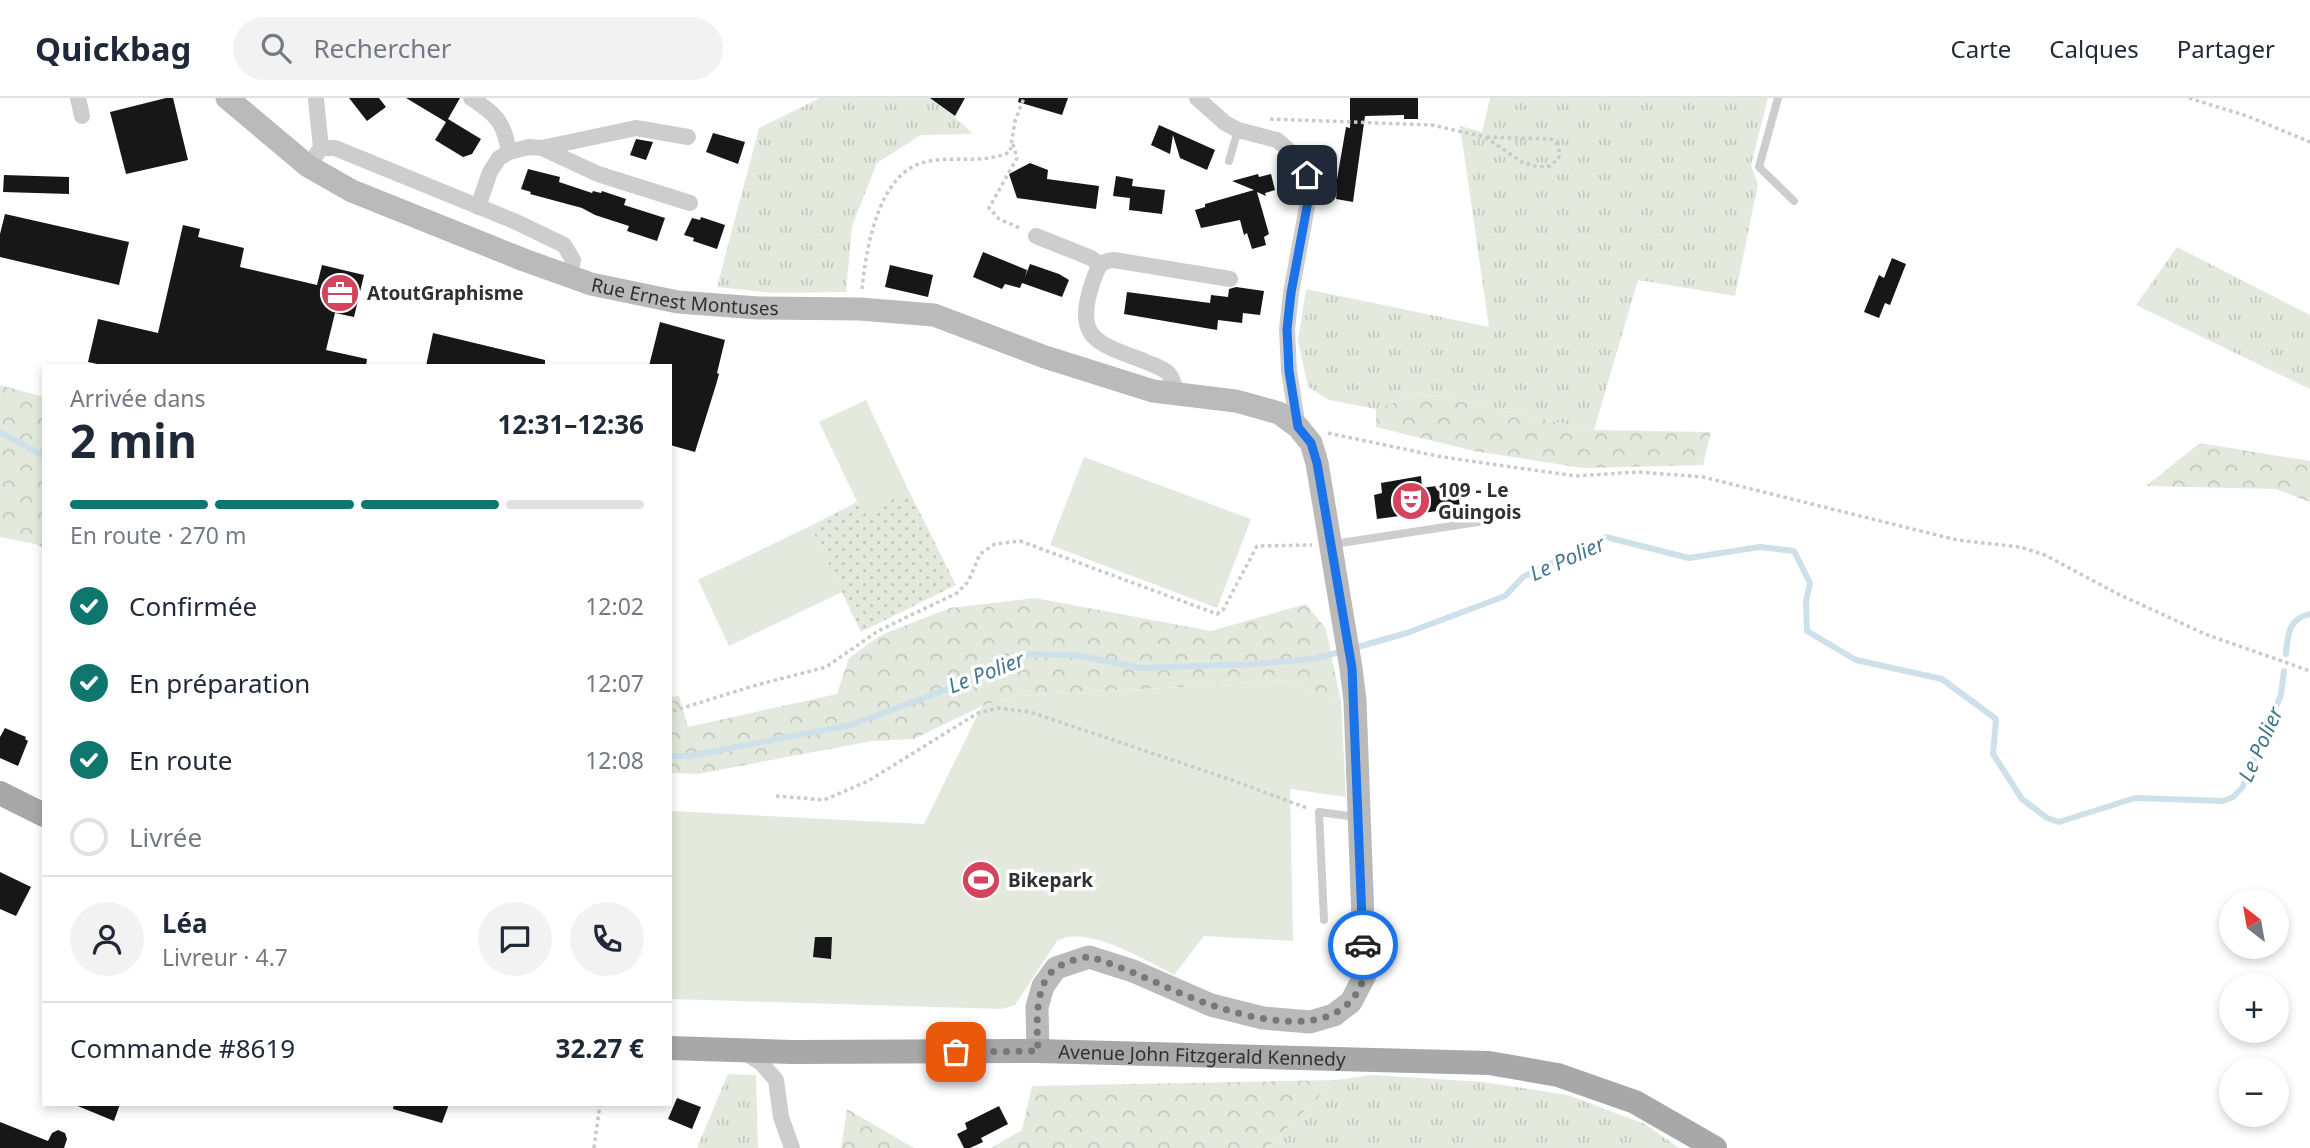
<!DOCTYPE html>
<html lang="fr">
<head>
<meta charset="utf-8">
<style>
	body { margin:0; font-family:"Noto Sans",sans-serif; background:#f2f2f3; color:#1f2937; height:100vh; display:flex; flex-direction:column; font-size:26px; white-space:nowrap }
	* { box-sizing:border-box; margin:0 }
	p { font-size:23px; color:#747a83 }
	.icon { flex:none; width:38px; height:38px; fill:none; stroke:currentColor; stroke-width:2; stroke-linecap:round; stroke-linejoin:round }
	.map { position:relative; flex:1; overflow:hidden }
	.side { position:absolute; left:42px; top:266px; width:630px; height:742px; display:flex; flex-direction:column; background:#fff; border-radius:0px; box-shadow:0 4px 10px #0003 }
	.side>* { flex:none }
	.needle { width:46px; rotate:329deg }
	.fabs { position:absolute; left:2219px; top:791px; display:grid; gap:14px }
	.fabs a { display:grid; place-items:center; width:70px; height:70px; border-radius:50%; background:#fff; box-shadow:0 4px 10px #0003; font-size:35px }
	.pin { position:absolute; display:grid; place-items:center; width:60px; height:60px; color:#fff; margin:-30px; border-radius:14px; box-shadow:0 4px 10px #0006 }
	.courier { position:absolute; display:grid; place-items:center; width:70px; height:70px; margin:-35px; border:5px solid #1a73e8; border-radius:50%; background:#fff; color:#222; box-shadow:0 2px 9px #0007 }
	.head em { font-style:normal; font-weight:700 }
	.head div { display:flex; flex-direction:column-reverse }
	.head { display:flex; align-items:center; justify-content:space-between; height:119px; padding:0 28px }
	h1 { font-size:46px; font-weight:700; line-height:52px }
	.bar { display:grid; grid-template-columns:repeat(4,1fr); gap:10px 7px; align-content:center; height:84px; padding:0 28px }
	.bar i { height:9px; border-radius:5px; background:#e0e1e3 }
	.bar .current { background:#0f766e }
	.bar p { grid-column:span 4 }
	.line { display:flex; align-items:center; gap:18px; padding:0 28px; border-top:2px solid #e0e1e3 }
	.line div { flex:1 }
	.round { display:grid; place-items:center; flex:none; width:74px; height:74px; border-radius:37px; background:#f2f2f3 }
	ol { padding:0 28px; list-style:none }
	li { display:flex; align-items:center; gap:21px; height:77px }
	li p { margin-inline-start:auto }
	li .icon { padding:7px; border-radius:50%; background:#0f766e; color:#fff; stroke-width:4 }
	li:last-child { color:#747a83 }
	li i { width:38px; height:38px; border:4px solid #e0e1e3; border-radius:50% }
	header { display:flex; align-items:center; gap:42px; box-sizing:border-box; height:98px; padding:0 35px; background:#fff; border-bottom:2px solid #e0e1e3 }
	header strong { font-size:33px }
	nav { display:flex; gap:38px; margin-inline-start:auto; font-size:24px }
	.search { width:490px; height:63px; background:#f2f2f3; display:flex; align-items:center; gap:18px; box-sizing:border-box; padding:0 24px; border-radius:38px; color:#747a83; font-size:26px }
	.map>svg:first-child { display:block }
	.grass { fill:url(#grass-tufts) }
	.forest { fill:url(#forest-crowns) }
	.park { fill:url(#park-dots) }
	.garden { fill:#e4e9dd }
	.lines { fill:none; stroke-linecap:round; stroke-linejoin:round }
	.stream { stroke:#cee1ea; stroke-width:6 }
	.building { fill:#171717 }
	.path { stroke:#cacaca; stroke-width:3.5; stroke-dasharray:3.5 3.5; stroke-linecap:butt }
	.lane { stroke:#cdcdcd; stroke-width:8 }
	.street { stroke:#cdcdcd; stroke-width:16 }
	.secondary { stroke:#bababa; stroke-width:23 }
	.primary { stroke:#a8a8a8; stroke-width:24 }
	.done { stroke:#787878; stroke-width:7; stroke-dasharray:0 12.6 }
	.route { stroke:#1a73e8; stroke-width:9 }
	.labels { text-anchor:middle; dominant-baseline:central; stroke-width:7; stroke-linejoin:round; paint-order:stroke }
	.poi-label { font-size:19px; font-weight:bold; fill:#303030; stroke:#fff; text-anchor:start }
	.street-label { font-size:19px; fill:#303030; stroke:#fff }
	.water-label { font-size:21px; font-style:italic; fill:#45778c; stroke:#fff }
</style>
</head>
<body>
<header>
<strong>Quickbag</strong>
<div class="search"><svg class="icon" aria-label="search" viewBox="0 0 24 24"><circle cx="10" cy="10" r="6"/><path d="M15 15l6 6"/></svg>Rechercher</div>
<nav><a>Carte</a><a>Calques</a><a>Partager</a></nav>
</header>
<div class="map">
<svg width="2310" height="1050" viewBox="0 0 2310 1050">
	<defs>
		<pattern id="grass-tufts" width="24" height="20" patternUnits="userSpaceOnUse" patternTransform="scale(1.75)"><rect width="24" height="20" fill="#e4e9dd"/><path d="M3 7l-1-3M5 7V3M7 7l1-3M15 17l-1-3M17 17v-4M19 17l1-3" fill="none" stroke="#c4c8be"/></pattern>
		<pattern id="forest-crowns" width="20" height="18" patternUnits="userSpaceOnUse" patternTransform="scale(1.75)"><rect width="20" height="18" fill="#e4e9dd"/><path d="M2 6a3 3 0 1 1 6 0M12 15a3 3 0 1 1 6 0" fill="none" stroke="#c4c8be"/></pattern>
		<pattern id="park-dots" width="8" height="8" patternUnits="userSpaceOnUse" patternTransform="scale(1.75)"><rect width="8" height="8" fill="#e4e9dd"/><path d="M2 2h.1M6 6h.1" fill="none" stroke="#c4c8be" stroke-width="1.8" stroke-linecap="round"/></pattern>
	</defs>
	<rect width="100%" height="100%" fill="#fff"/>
	<g class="grass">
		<path d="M 820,0 L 934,0 L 973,36 L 921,37 L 877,65 L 852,128 L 846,194 L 774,195 L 717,189 L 759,30 Z"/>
		<path d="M 1490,0 L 1768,0 L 1751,67 L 1758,86 L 1735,198 L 1638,182 L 1594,332 L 1420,295 L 1376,311 L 1329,302 L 1308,289 L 1298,242 L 1306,191 L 1489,229 L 1460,28 L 1482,34 Z"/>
		<path d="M 2177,149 L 2310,217 L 2310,291 L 2136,207 Z"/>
		<path d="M 728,976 L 756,977 L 758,1050 L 697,1050 Z"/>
		<path d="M 1373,977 L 1483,984 L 1568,997 L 1645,1026 L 1679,1050 L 1267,1050 L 1336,982 Z"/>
	</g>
	<g class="forest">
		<path d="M 0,287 L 44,299 L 44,450 L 35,446 L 0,439 Z"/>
		<path d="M 1420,295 L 1594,332 L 1711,334 L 1703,367 L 1583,370 L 1474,353 L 1376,329 L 1376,311 Z"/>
		<path d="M 2200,345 L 2310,363 L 2310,404 L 2275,391 L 2146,388 Z"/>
		<path d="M 1035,500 L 1211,533 L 1306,506 L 1326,531 L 1341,604 L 1289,583 L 1015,598 L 982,608 L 914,641 L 872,643 L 698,676 L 670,675 L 670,599 L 679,598 L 688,629 L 837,596 L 849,560 L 881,537 L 950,510 Z"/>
		<path d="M 1336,982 L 1267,1050 L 991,1050 L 1022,1032 L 1032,988 Z"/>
		<path d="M 847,1011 L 914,1050 L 841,1050 Z"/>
	</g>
	<path class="park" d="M 909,393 L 956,487 L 861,534 L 810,428 L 857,404 L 863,415 Z"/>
	<g class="garden">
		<path d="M 866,302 L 909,393 L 863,416 L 819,324 Z"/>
		<path d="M 1084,359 L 1251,421 L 1217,510 L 1050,447 Z"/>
		<path d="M 810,428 L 842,494 L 729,548 L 698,482 Z"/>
		<path d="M 1289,583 L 1341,604 L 1346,699 L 1290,691 L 1293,843 L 1204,838 L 1174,877 C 1147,863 1086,826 1057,843 L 1015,907 L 1002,911 L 670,901 L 670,713 L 924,726 L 982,608 L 1015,598 Z"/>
	</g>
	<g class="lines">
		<g class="stream">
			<path d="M 0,334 L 44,358"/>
			<path d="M 1354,550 L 1407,535 L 1505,498 L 1523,479 L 1606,439 L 1689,460 L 1760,449 L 1794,453 L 1810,485 L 1806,504 L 1807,533 L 1856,562 L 1942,581 L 1996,621 L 1993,656 L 2022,701 L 2047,720 L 2059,724 L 2135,700 L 2223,703 L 2233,699 L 2242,690 L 2281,597 L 2284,573"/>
			<path d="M 2286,556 C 2288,536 2288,521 2310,516"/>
			<path d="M 670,658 L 689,658 L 851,627 L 961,586 L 1031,556 L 1076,557 L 1141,570 L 1257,566 L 1318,560 L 1343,553"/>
		</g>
	</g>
	<g class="building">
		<path d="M 166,0 L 173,0 L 188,62 L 126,76 L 110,14 Z"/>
		<path d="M 349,0 L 379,0 L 386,9 L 367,23 Z"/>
		<path d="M 406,0 L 460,0 L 448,21 L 481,41 L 472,56 L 463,59 L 435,42 L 446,24 Z"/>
		<path d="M 930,0 L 965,0 L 955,18 Z"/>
		<path d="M 1019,0 L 1068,0 L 1062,17 L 1018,4 Z"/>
		<path d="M 1350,0 L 1418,0 L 1418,21 L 1404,21 L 1404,17 L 1365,18 L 1353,104 L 1336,101 L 1337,93 L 1335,93 L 1346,29 L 1350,30 Z"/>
		<path d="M 1159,27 L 1215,52 L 1207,72 L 1180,60 L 1173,37 L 1170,56 L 1151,47 Z"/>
		<path d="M 713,35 L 745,44 L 738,66 L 706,54 Z"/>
		<path d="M 636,41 L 653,44 L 646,62 L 630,57 Z"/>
		<path d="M 1030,65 L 1048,72 L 1047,81 L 1099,88 L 1096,111 L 1017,100 L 1009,76 Z"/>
		<path d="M 528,71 L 560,79 L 559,84 L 592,95 L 593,93 L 601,95 L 602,93 L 626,101 L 624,107 L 665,120 L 657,143 L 627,133 L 629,128 L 595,117 L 582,110 L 530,96 L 531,94 L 521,91 Z"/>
		<path d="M 1258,76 L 1259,79 L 1271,76 L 1275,92 L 1265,95 L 1266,98 L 1257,94 L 1269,136 L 1264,139 L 1266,147 L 1252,151 L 1247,135 L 1244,137 L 1240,122 L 1201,130 L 1195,112 L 1205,109 L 1205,106 L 1254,92 L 1232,83 Z"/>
		<path d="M 4,77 L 69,79 L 69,96 L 3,94 Z"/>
		<path d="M 1116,78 L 1133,81 L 1132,88 L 1165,92 L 1162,116 L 1129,112 L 1130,100 L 1113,98 Z"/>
		<path d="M 5,116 L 129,144 L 119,187 L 0,159 L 0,136 Z"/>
		<path d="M 701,119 L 725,127 L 717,151 L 693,143 L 694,140 L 684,137 L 692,120 L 700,122 Z"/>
		<path d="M 183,127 L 200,131 L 198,139 L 244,150 L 240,169 L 317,187 L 322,167 L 364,177 L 354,219 L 335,215 L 326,252 L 367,261 L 366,268 L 106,268 L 88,264 L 98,221 L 158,235 Z"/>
		<path d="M 983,154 L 1027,172 L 1025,179 L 1030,166 L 1059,176 L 1069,182 L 1062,199 L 1022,185 L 1020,190 L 1005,186 L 1002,191 L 973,179 Z"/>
		<path d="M 1892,160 L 1906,166 L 1890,207 L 1885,205 L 1879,220 L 1864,214 L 1879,177 L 1884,180 Z"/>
		<path d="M 890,167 L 933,177 L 928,199 L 885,189 Z"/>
		<path d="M 1236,189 L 1264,193 L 1260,217 L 1243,215 L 1242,225 L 1218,222 L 1217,232 L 1124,216 L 1127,194 L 1210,205 L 1211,197 L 1228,199 L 1229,191 Z"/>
		<path d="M 660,224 L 725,242 L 717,275 L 719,276 L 716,287 L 695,354 L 670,347 L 670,268 L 649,268 Z"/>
		<path d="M 433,235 L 545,262 L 545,268 L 426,268 Z"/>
		<path d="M 1421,378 L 1422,390 L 1457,385 L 1460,410 L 1377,421 L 1374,397 L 1382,395 L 1381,385 Z"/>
		<path d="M 5,630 L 26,639 L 25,641 L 28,643 L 18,668 L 0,660 L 0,639 Z"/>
		<path d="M 0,774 L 31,789 L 16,818 L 0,811 Z"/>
		<path d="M 815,839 L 832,839 L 831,861 L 813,859 Z"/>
		<path d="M 677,1000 L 701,1009 L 692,1031 L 668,1021 Z"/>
		<path d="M 73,1006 L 120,1006 L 114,1023 Z"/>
		<path d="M 394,1006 L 449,1006 L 442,1025 L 393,1011 Z"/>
		<path d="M 999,1008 L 1008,1026 L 981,1040 L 983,1044 L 970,1050 L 964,1050 L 957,1036 L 967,1031 L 965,1025 Z"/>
		<path d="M 0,1024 L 48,1043 L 52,1035 L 58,1032 L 65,1035 L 67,1041 L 64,1050 L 0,1050 Z"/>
	</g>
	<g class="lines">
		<g class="path">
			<path d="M 2189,0 L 2247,18 L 2310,44"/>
			<path d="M 1270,21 L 1432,27 L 1485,39 L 1522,64 L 1538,69 L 1550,68 L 1558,61 L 1560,56 L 1557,46 L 1551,41 L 1485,39"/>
			<path d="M 1013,46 L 1017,60 L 989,110 L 999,121 L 1022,131"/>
			<path d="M 862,191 C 866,151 878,75 925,64 C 954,57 981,67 1010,54 L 1015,23 L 1024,0"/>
			<path d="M 1328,335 L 1442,359 L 1576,378 L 1638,374 L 1703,379 L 1957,442 L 2020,449 L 2045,457 L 2116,495 L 2205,536 L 2310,573"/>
			<path d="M 673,613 L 753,588 L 826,569 L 878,533 L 957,495 L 968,484 L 980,456 L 995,446 L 1020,443 L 1217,516 L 1223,512 L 1257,448 L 1312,447"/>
			<path d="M 776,698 L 824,702 L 868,683 L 978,615 L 998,610 L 1030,614 L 1226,680 L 1307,710"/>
			<path d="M 594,1050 L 600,1006"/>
		</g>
		<g class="lane">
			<path d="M 1778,0 L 1759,69 L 1794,103"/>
			<path d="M 1229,63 L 1238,32"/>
			<path d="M 1334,446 L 1491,422"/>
			<path d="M 1324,822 L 1319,714 L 1356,719"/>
		</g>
		<g class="street">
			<path d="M 78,0 L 82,18"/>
			<path d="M 471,0 C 496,16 504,24 509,54"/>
			<path d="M 1197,0 L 1225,25 L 1238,32 L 1277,42 L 1298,60 L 1307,77 L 1309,98 L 1291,195 L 1287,231 L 1289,273 L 1298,329"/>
			<path d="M 316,2 L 321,50"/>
			<path d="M 542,50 L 636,30 L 688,39"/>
			<path d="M 308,68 L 321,50 L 335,50 L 514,123 L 564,147 L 573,162 L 570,178"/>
			<path d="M 478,109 L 490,74 L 499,60 L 509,54 L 529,49 L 542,50 L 598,76 L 690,105"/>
			<path d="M 1036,138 L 1091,160 L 1099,166"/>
			<path d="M 1178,296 C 1175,290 1173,281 1169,276 C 1162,269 1153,267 1144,263 C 1097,245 1073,241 1093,183 C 1098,170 1099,163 1114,162 L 1230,181"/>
			<path d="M 746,955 L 761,965 L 776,982 L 781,1019 L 792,1050"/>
		</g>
		<path class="secondary" id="s1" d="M 227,0 L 308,68 L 352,93 L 524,162 L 591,186 L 678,204 L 758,210 L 860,211 L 934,217 L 1045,259 L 1153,293 L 1236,303 L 1279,315 L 1298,329 L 1311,345 L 1317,365 L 1351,570 L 1355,603 L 1365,877 L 1351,904 L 1334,917 L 1310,924 L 1263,920 L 1211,907 L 1133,873 L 1089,859 L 1056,870 L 1043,888 L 1037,909 L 1038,953"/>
		<g class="primary">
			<path d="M 0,695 L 44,717"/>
			<path id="s2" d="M 670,950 L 792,954 L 1038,953 L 1489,965 L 1558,977 L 1635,1004 L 1715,1050"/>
		</g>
	</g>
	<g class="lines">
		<path class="done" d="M 956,954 L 1038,953 C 1037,930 1033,883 1058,869 C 1064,865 1080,859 1088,859 C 1094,859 1102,863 1108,865 C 1143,877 1176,895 1211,907 C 1260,923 1344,944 1364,879 C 1366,870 1364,856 1363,847"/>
		<path class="route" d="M 1307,77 L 1309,98 L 1291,195 L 1287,231 L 1289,273 L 1298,329 L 1311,345 L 1317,365 L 1352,570 L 1363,847"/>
	</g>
	<defs>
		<g id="office-disc" transform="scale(2.0125)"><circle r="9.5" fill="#d6435c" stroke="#fff"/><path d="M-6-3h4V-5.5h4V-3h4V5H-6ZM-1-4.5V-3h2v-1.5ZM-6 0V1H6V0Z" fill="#fff"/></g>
		<g id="theatre-disc" transform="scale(2.0125)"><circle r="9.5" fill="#d6435c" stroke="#fff"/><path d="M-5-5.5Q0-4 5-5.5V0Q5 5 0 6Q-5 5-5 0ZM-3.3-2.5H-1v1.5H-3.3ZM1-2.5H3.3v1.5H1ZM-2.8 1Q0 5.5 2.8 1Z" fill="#fff"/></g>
		<g id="stadium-disc" transform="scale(2.0125)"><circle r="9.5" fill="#d6435c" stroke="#fff"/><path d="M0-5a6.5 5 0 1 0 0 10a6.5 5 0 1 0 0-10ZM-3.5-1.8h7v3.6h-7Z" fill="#fff"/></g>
	</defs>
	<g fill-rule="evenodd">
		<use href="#office-disc" x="340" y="195"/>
		<use href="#theatre-disc" x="1411" y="403"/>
		<use href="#stadium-disc" x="981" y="782"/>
	</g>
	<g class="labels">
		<g class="poi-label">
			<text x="367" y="195">AtoutGraphisme</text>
			<text x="1438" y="392">109 - Le<tspan x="1438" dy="22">Guingois</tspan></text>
			<text x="1008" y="782">Bikepark</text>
		</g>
		<g class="street-label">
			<text stroke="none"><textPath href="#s1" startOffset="508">Rue Ernest Montuses</textPath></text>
			<text stroke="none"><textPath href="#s2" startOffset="532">Avenue John Fitzgerald Kennedy</textPath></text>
		</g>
		<g class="water-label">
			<text transform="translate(1567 460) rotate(-24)">Le Polier</text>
			<text transform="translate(986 574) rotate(-21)">Le Polier</text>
			<text transform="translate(2260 646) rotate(-66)">Le Polier</text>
		</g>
	</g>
</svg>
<div class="fabs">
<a><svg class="needle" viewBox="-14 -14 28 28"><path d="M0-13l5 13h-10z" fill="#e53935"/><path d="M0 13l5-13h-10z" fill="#747a83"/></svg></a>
<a>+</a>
<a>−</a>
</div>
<div class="pin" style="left:956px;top:954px;background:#ea580c"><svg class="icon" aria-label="bag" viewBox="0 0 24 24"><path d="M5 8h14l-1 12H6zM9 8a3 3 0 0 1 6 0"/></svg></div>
<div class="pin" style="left:1307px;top:77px;background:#1f2937"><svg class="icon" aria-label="home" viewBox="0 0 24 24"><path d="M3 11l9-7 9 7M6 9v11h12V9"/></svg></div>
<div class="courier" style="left:1363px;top:847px"><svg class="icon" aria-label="car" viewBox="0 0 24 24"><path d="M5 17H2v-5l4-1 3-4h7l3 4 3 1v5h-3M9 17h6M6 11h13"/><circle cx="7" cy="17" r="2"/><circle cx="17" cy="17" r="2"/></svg></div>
<section class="side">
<div class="head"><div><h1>2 min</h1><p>Arrivée dans</p></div><em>12:31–12:36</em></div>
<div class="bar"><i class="current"></i><i class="current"></i><i class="current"></i><i></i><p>En route · 270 m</p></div>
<ol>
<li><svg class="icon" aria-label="check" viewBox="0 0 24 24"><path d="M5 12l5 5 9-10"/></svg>Confirmée<p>12:02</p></li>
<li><svg class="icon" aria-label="check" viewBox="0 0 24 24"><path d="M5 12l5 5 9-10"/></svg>En préparation<p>12:07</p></li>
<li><svg class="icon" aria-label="check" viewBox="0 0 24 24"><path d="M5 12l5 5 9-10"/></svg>En route<p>12:08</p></li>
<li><i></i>Livrée</li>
</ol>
<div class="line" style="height:126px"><a class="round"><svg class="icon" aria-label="person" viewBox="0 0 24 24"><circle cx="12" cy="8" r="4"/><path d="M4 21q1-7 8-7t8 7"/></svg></a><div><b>Léa</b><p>Livreur · 4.7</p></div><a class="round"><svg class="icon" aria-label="chat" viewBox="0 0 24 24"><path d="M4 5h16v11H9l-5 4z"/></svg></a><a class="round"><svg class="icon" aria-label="phone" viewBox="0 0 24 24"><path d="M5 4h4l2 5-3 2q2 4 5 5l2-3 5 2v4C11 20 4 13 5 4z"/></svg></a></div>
<div class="line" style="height:91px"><div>Commande #8619</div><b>32.27 €</b></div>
</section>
</div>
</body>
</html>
